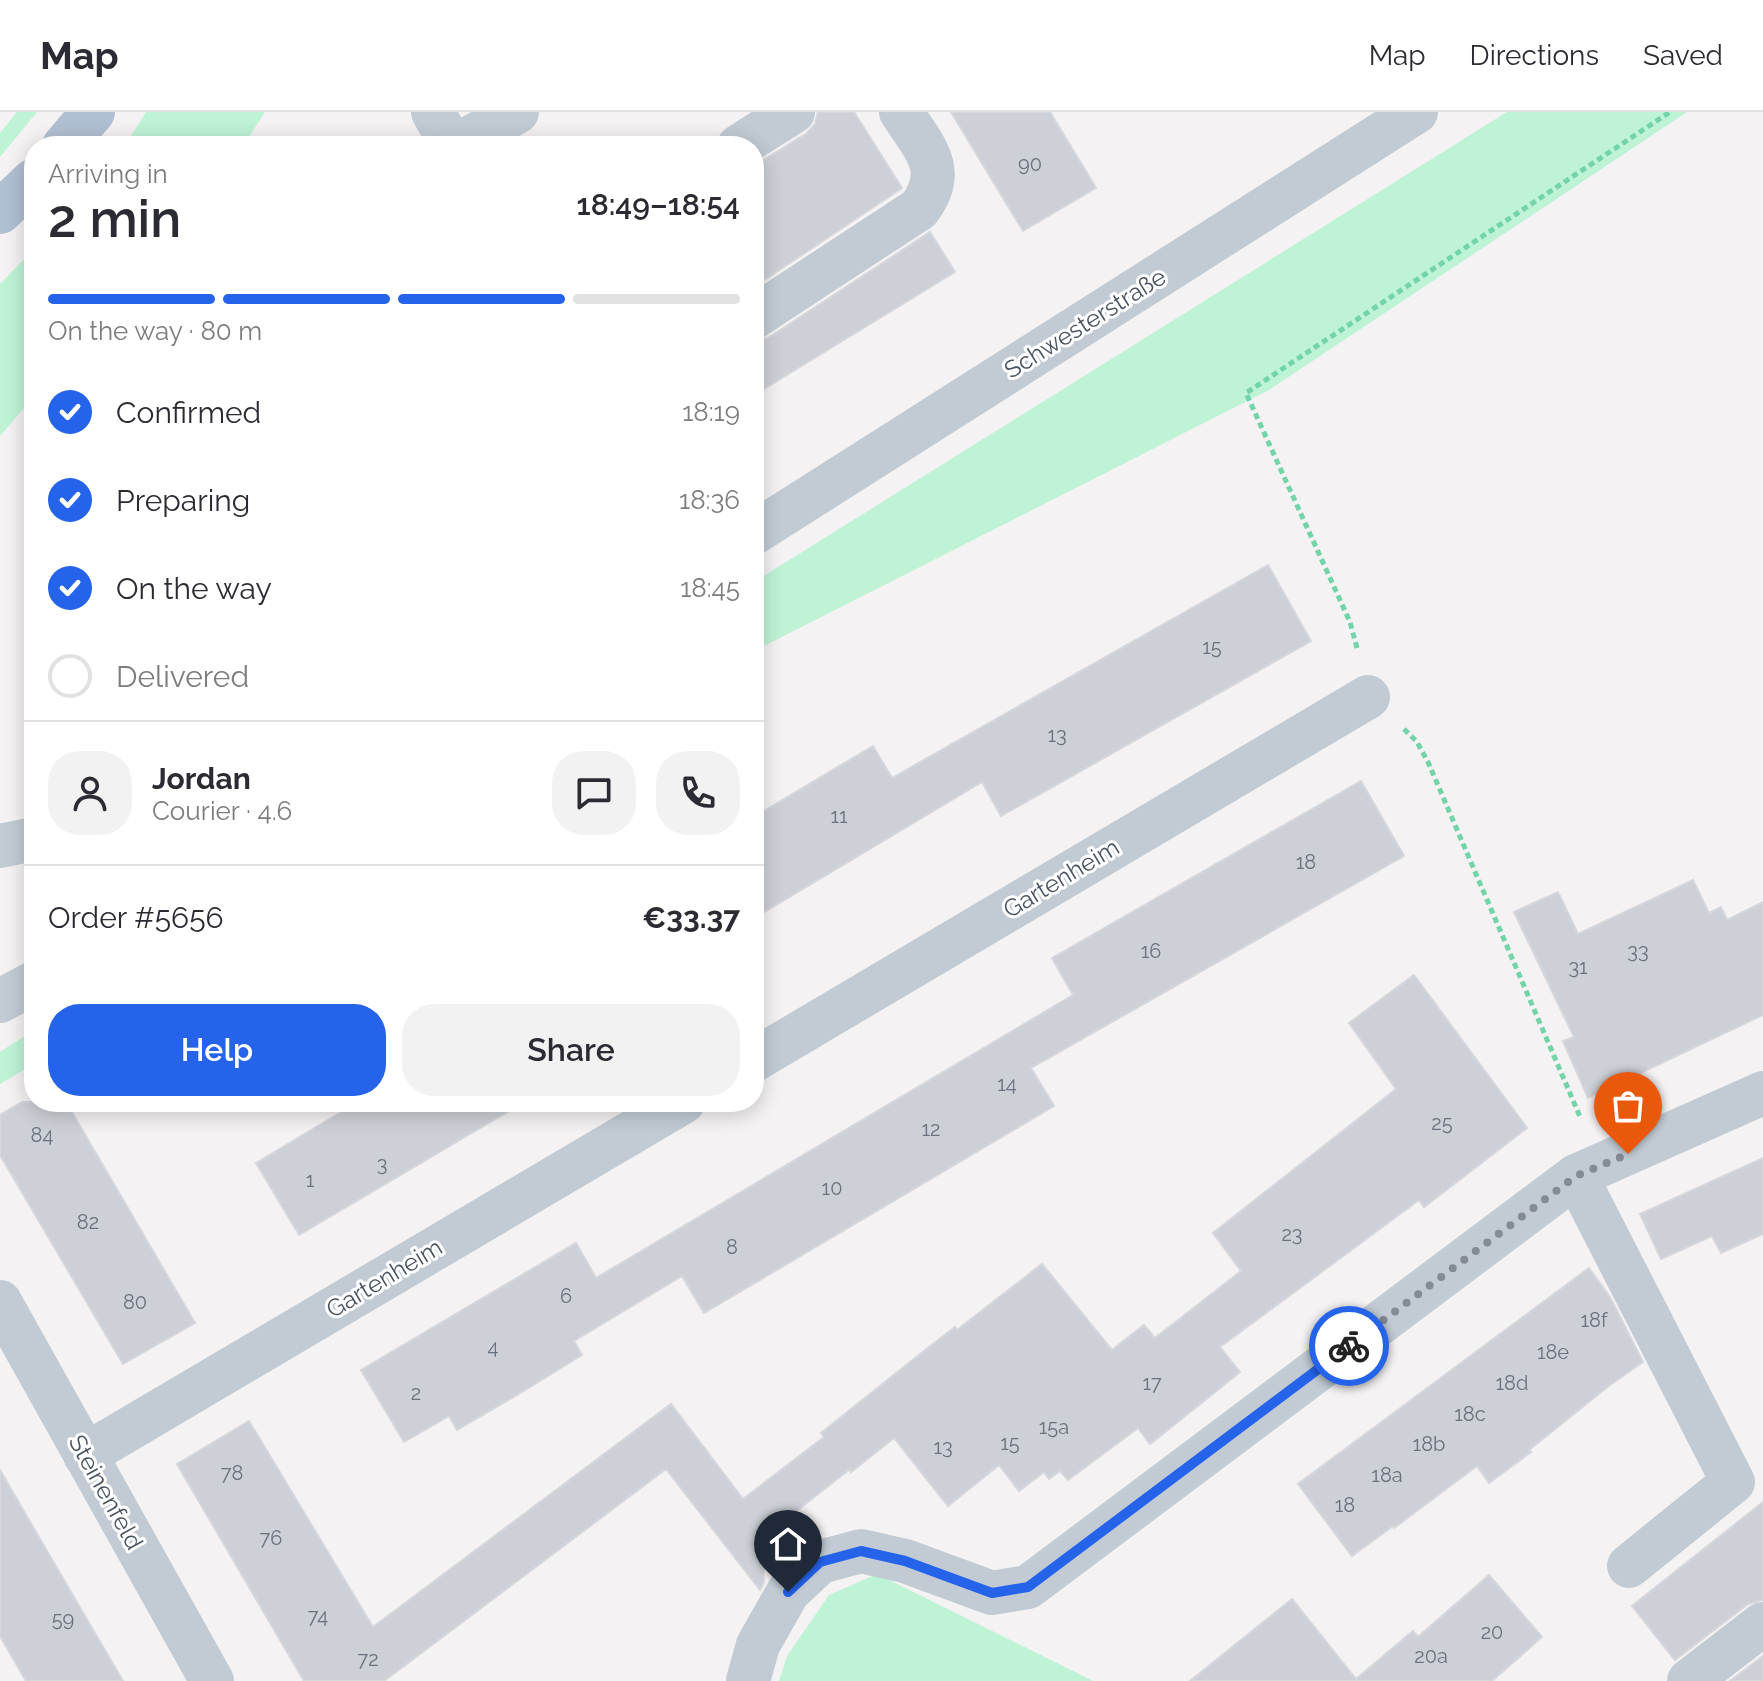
<!DOCTYPE html>
<html lang="en">
<head>
<meta charset="utf-8">
<style>
	body { margin:0; font-family:Raleway,sans-serif; background:#f2f2f3; color:#2b2b33; height:100vh; display:flex; flex-direction:column; font-size:30px; white-space:nowrap }
	* { box-sizing:border-box; margin:0 }
	p { font-size:26px; color:#7c7c81 }
	.icon { flex:none; width:44px; height:44px; fill:none; stroke:currentColor; stroke-width:2; stroke-linecap:round; stroke-linejoin:round }
	.map { position:relative; flex:1; overflow:hidden }
	.details { position:absolute; left:24px; top:24px; width:740px; height:976px; display:flex; flex-direction:column; background:#fff; border-radius:32px; box-shadow:0 4px 20px #0003 }
	.details>* { flex:none }
	.pin { position:absolute; display:grid; place-items:center; width:68px; height:68px; color:#fff; margin:-82px -34px; border-radius:50% 50% 50% 0; rotate:-45deg; box-shadow:0 0 8px #0007 }
	.pin .icon { rotate:45deg }
	.courier { position:absolute; display:grid; place-items:center; width:80px; height:80px; margin:-40px; border:6px solid #2563eb; border-radius:50%; background:#fff; color:#222; box-shadow:0 2px 10px #0007 }
	.overview em { font-style:normal; font-weight:600 }
	.overview div { display:flex; flex-direction:column-reverse }
	.overview { display:flex; align-items:center; justify-content:space-between; height:136px; padding:0 24px }
	h1 { font-size:52px; font-weight:600; line-height:60px }
	.bar { display:grid; grid-template-columns:repeat(4,1fr); gap:12px 8px; align-content:center; height:96px; padding:0 24px }
	.bar i { height:10px; border-radius:6px; background:#e1e1e2 }
	.bar .selected { background:#2563eb }
	.bar p { grid-column:span 4 }
	.line { display:flex; align-items:center; gap:20px; padding:0 24px; border-top:2px solid #e1e1e2 }
	.line div { flex:1 }
	.round { display:grid; place-items:center; flex:none; width:84px; height:84px; border-radius:32px; background:#f2f2f3 }
	ol { padding:0 24px; list-style:none }
	li { display:flex; align-items:center; gap:24px; height:88px }
	li p { margin-inline-start:auto }
	li .icon { padding:8px; border-radius:50%; background:#2563eb; color:#fff; stroke-width:4 }
	li:last-child { color:#7c7c81 }
	li i { width:44px; height:44px; border:4px solid #e1e1e2; border-radius:50% }
	.button { display:flex; gap:16px; margin-top:auto; padding:16px 24px }
	.button a { flex:1; height:92px; border-radius:32px; background:#2563eb; color:#fff; font-size:32px; font-weight:600; line-height:92px; text-align:center }
	.button a+a { background:#f2f2f3; color:#2b2b33 }
	header { display:flex; align-items:center; gap:48px; box-sizing:border-box; height:112px; padding:0 40px; background:#fff; border-bottom:2px solid #e1e1e2 }
	header strong { font-size:38px }
	nav { display:flex; gap:44px; margin-inline-start:auto; font-size:28px }
	.map>svg:first-child { display:block }
	.green { fill:#bef3d6 }
	.building { fill:#cdd0d6; stroke:#d5d7dd; stroke-width:2 }
	.lines { fill:none; stroke-linecap:round; stroke-linejoin:round }
	.path { stroke:#73d4aa; stroke-width:5; stroke-dasharray:6 4; stroke-linecap:butt }
	.minor { stroke:#c2cbd4; stroke-width:44 }
	.major { stroke:#b0bfd2; stroke-width:44 }
	.done { stroke:#848b94; stroke-width:8; stroke-dasharray:0 14.4 }
	.route { stroke:#2563eb; stroke-width:10 }
	.labels { text-anchor:middle; dominant-baseline:central; stroke-width:6; stroke-linejoin:round; paint-order:stroke }
	.number-label { font-size:20px; fill:#69727e }
	.street-label { font-size:24px; fill:#485361; stroke:#fff }
</style>
</head>
<body>
<header>
<strong>Map</strong>
<nav><a>Map</a><a>Directions</a><a>Saved</a></nav>
</header>
<div class="map">
<svg width="1763" height="1569" viewBox="0 0 1763 1569">
	<rect width="100%" height="100%" fill="#f4f2f2"/>
	<g class="green">
		<path d="M 17,0 L 37,0 L 0,45 L 0,21 Z"/>
		<path d="M 146,0 L 265,0 L 243,34 L 125,34 Z"/>
		<path d="M 1507,0 L 1687,0 L 1269,278 L 754,539 L 754,470 Z"/>
		<path d="M 34,137 L 34,284 L 0,324 L 0,172 Z"/>
		<path d="M 34,918 L 34,952 L 0,972 L 0,940 Z"/>
		<path d="M 877,1462 L 1093,1569 L 779,1569 L 787,1544 L 829,1483 Z"/>
	</g>
	<g class="building">
		<path d="M 818,0 L 854,0 L 902,76 L 754,175 L 754,54 L 807,21 L 815,12 Z"/>
		<path d="M 951,0 L 1050,0 L 1096,76 L 1023,119 Z"/>
		<path d="M 930,120 L 955,160 L 754,283 L 754,230 L 768,226 Z"/>
		<path d="M 1268,453 L 1311,529 L 1001,704 L 982,670 L 754,806 L 754,705 L 873,634 L 892,666 Z"/>
		<path d="M 1361,669 L 1404,744 L 1031,956 L 1054,994 L 704,1201 L 682,1164 L 574,1229 L 582,1243 L 522,1280 L 457,1318 L 449,1304 L 404,1330 L 361,1258 L 576,1131 L 596,1166 L 1073,883 L 1052,846 Z"/>
		<path d="M 1693,768 L 1709,801 L 1721,795 L 1727,808 L 1763,790 L 1763,903 L 1588,986 L 1563,929 L 1574,925 L 1514,800 L 1558,780 L 1578,822 Z"/>
		<path d="M 1414,863 L 1527,1016 L 1424,1095 L 1419,1088 L 1220,1235 L 1240,1260 L 1150,1332 L 1138,1316 L 1068,1368 L 1060,1359 L 1049,1367 L 1044,1360 L 1019,1379 L 999,1353 L 948,1394 L 894,1326 L 851,1360 L 850,1357 L 762,1426 L 764,1471 L 760,1478 L 666,1357 L 384,1569 L 304,1569 L 177,1352 L 249,1309 L 373,1515 L 671,1292 L 743,1387 L 824,1325 L 821,1321 L 915,1246 L 955,1215 L 957,1218 L 1042,1152 L 1112,1238 L 1144,1213 L 1155,1226 L 1241,1159 L 1213,1121 L 1396,977 L 1349,911 Z"/>
		<path d="M 22,990 L 66,990 L 195,1211 L 123,1252 L 0,1043 L 0,1003 Z"/>
		<path d="M 358,990 L 524,990 L 299,1123 L 256,1051 Z"/>
		<path d="M 1763,1046 L 1763,1122 L 1721,1141 L 1712,1124 L 1661,1147 L 1640,1102 Z"/>
		<path d="M 1589,1156 L 1610,1185 L 1643,1250 L 1610,1273 L 1529,1338 L 1531,1340 L 1489,1371 L 1477,1354 L 1394,1416 L 1393,1414 L 1352,1444 L 1298,1372 Z"/>
		<path d="M 0,1358 L 54,1451 L 123,1569 L 26,1569 L 0,1524 Z"/>
		<path d="M 1763,1390 L 1763,1488 L 1748,1492 L 1675,1548 L 1632,1494 Z"/>
		<path d="M 1489,1463 L 1542,1525 L 1492,1569 L 1190,1569 L 1292,1487 L 1356,1567 L 1413,1519 L 1418,1525 Z"/>
		<path d="M 1763,1544 L 1763,1569 L 1730,1569 Z"/>
	</g>
	<g class="lines">
		<g class="path">
			<path d="M 1357,536 L 1350,510 L 1246,281 L 1670,0"/>
			<path d="M 1404,617 L 1417,630 L 1428,650 L 1581,1007"/>
		</g>
		<g class="minor">
			<path d="M 433,0 L 452,34"/>
			<path d="M 455,34 L 517,0"/>
			<path d="M 739,34 L 793,0"/>
			<path d="M 754,205 L 919,97 C 949,58 924,35 901,0"/>
			<path d="M 754,421 L 1416,0"/>
			<path d="M 0,734 L 34,727"/>
			<path d="M 0,889 L 34,871"/>
			<path d="M 754,948 L 1368,585"/>
			<path d="M 1576,1064 L 1733,1370 L 1629,1454"/>
			<path d="M 0,1190 L 212,1569"/>
			<path d="M 85,1343 L 683,990"/>
			<path d="M 748,1569 L 758,1533 L 788,1480 L 820,1450 L 861,1439 L 905,1449 L 992,1481 L 1028,1475 L 1576,1064 L 1763,981"/>
			<path d="M 1689,1569 L 1763,1512"/>
		</g>
		<g class="major">
			<path d="M 64,34 L 93,0"/>
			<path d="M 0,100 L 34,68"/>
		</g>
	</g>
	<g class="lines">
		<path class="done" d="M 1349,1234 L 1576,1064 L 1628,1042"/>
		<path class="route" d="M 788,1480 L 820,1450 L 861,1439 L 905,1449 L 992,1481 L 1028,1475 L 1349,1234"/>
	</g>
	<g class="labels">
		<g class="number-label">
			<text x="1030" y="52">90</text>
			<text x="1212" y="535">15</text>
			<text x="1057" y="623">13</text>
			<text x="839" y="704">11</text>
			<text x="1306" y="750">18</text>
			<text x="1151" y="839">16</text>
			<text x="1638" y="839">33</text>
			<text x="1578" y="855">31</text>
			<text x="1007" y="972">14</text>
			<text x="1442" y="1011">25</text>
			<text x="931" y="1017">12</text>
			<text x="42" y="1023">84</text>
			<text x="382" y="1052">3</text>
			<text x="310" y="1068">1</text>
			<text x="832" y="1076">10</text>
			<text x="88" y="1110">82</text>
			<text x="1292" y="1122">23</text>
			<text x="732" y="1135">8</text>
			<text x="566" y="1184">6</text>
			<text x="135" y="1190">80</text>
			<text x="1594" y="1208">18f</text>
			<text x="493" y="1235">4</text>
			<text x="1553" y="1240">18e</text>
			<text x="1152" y="1271">17</text>
			<text x="1512" y="1271">18d</text>
			<text x="416" y="1281">2</text>
			<text x="1470" y="1302">18c</text>
			<text x="1054" y="1315">15a</text>
			<text x="1010" y="1331">15</text>
			<text x="1429" y="1332">18b</text>
			<text x="943" y="1335">13</text>
			<text x="232" y="1361">78</text>
			<text x="1387" y="1363">18a</text>
			<text x="1345" y="1393">18</text>
			<text x="271" y="1426">76</text>
			<text x="318" y="1504">74</text>
			<text x="63" y="1507">59</text>
			<text x="1492" y="1520">20</text>
			<text x="1431" y="1544">20a</text>
			<text x="368" y="1547">72</text>
		</g>
		<g class="street-label">
			<text transform="translate(1085 211) rotate(-32)">Schwesterstraße</text>
			<text transform="translate(1061 766) rotate(-31)">Gartenheim</text>
			<text transform="translate(384 1166) rotate(-31)">Gartenheim</text>
			<text transform="translate(106 1380) rotate(61)">Steinenfeld</text>
		</g>
	</g>
</svg>
<div class="pin" style="left:1628px;top:1042px;background:#ea580c"><svg class="icon" aria-label="bag" viewBox="0 0 24 24"><path d="M5 8h14l-1 12H6zM9 8a3 3 0 0 1 6 0"/></svg></div>
<div class="pin" style="left:788px;top:1480px;background:#1f2937"><svg class="icon" aria-label="home" viewBox="0 0 24 24"><path d="M3 11l9-7 9 7M6 9v11h12V9"/></svg></div>
<div class="courier" style="left:1349px;top:1234px"><svg class="icon" aria-label="bike" viewBox="0 0 24 24"><circle cx="6" cy="16" r="4"/><circle cx="18" cy="16" r="4"/><path d="M6 16l4-8h5l3 8M10 8l3 8H6M13 5h3"/></svg></div>
<section class="details">
<div class="overview"><div><h1>2 min</h1><p>Arriving in</p></div><em>18:49–18:54</em></div>
<div class="bar"><i class="selected"></i><i class="selected"></i><i class="selected"></i><i></i><p>On the way · 80 m</p></div>
<ol>
<li><svg class="icon" aria-label="check" viewBox="0 0 24 24"><path d="M5 12l5 5 9-10"/></svg>Confirmed<p>18:19</p></li>
<li><svg class="icon" aria-label="check" viewBox="0 0 24 24"><path d="M5 12l5 5 9-10"/></svg>Preparing<p>18:36</p></li>
<li><svg class="icon" aria-label="check" viewBox="0 0 24 24"><path d="M5 12l5 5 9-10"/></svg>On the way<p>18:45</p></li>
<li><i></i>Delivered</li>
</ol>
<div class="line" style="height:144px"><a class="round"><svg class="icon" aria-label="person" viewBox="0 0 24 24"><circle cx="12" cy="8" r="4"/><path d="M4 21q1-7 8-7t8 7"/></svg></a><div><b>Jordan</b><p>Courier · 4.6</p></div><a class="round"><svg class="icon" aria-label="chat" viewBox="0 0 24 24"><path d="M4 5h16v11H9l-5 4z"/></svg></a><a class="round"><svg class="icon" aria-label="phone" viewBox="0 0 24 24"><path d="M5 4h4l2 5-3 2q2 4 5 5l2-3 5 2v4C11 20 4 13 5 4z"/></svg></a></div>
<div class="line" style="height:104px"><div>Order #5656</div><b>€33.37</b></div>
<div class="button"><a>Help</a><a>Share</a></div>
</section>
</div>
</body>
</html>
